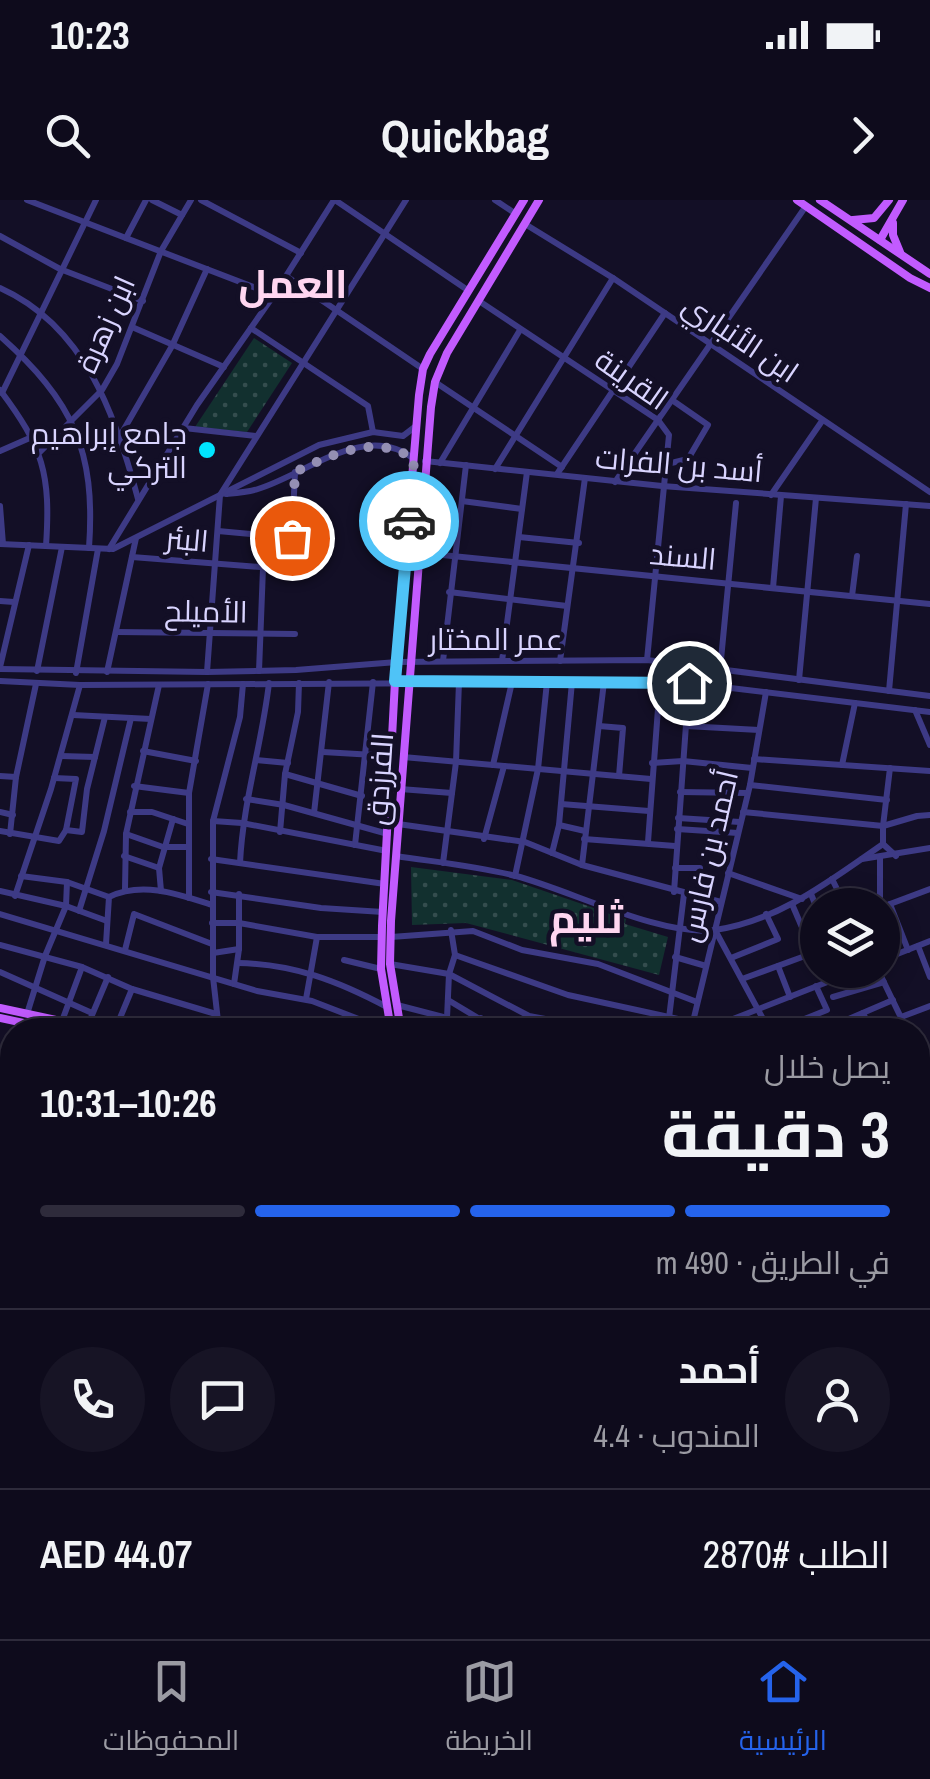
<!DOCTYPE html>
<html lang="ar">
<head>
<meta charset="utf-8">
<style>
	body { margin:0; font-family:"Archivo Narrow",Cairo,sans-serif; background:#171425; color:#f1f3f6; direction:rtl; height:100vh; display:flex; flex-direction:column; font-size:38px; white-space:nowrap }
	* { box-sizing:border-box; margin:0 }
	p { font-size:32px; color:#9b9ba3 }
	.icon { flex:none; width:55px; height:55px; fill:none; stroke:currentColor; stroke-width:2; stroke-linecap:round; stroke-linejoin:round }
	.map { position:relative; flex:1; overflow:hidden; direction:ltr }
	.panel { position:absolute; left:0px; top:818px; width:930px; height:622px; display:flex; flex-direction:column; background:#0e0b1c; border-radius:40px 40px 0 0; box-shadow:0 5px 25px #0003,0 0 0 2px #2e2b3b; direction:rtl }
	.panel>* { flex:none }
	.tools { position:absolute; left:800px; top:688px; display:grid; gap:20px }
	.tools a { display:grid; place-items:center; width:100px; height:100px; border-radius:50%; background:#0e0b1c; box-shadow:0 5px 25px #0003,0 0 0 2px #2e2b3b; font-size:50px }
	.pin { position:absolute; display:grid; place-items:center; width:85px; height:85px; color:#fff; margin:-42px; border:5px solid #fff; border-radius:50%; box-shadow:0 2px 10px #0007 }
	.courier { position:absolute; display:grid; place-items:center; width:100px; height:100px; margin:-50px; border:8px solid #4fc3f7; border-radius:50%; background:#fff; color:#222; box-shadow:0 2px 12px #0007 }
	.overview em { font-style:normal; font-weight:700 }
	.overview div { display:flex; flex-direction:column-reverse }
	.overview { display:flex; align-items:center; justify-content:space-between; height:170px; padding:0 40px }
	h1 { font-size:65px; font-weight:700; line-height:75px }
	.bar { display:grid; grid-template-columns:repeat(4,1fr); gap:15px 10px; align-content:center; height:120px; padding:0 40px }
	.bar i { height:12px; border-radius:8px; background:#2e2b3b }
	.bar .on { background:#2563eb }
	.bar p { grid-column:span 4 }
	.line { display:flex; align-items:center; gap:25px; padding:0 40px; border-top:2px solid #2e2b3b }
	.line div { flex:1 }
	.round { display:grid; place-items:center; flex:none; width:105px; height:105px; border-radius:52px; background:#171425 }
	.status { display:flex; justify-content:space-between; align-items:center; height:70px; padding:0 50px; background:#0e0b1c; direction:ltr }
	.status svg { height:28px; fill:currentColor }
	header { display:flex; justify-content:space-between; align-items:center; height:130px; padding:0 40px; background:#0e0b1c; font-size:45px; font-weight:700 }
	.menu { display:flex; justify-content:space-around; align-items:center; height:140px; border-top:2px solid #2e2b3b; background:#0e0b1c; font-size:28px; color:#9b9ba3 }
	.menu a { display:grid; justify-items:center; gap:5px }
	.menu .on { color:#2563eb }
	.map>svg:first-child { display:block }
	.park { fill:url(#park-dots) }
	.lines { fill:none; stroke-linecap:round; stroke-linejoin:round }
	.minor { stroke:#3d3a85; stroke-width:6 }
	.major { stroke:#c25bff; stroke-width:8 }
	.done { stroke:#948fb3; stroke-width:10; stroke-dasharray:0 18 }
	.route { stroke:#4fc3f7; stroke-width:12 }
	.poi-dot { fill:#00e5ff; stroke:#130f26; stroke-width:4 }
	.labels { text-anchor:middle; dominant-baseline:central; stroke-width:9; stroke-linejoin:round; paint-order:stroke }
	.street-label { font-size:30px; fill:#d9d4ff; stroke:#130f26 }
	.poi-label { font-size:30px; fill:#d9d4ff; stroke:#130f26; text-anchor:end }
	.district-label { font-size:40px; font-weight:bold; fill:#ffd6f0; stroke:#130f26 }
</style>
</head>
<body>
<div class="status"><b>10:23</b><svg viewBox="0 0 49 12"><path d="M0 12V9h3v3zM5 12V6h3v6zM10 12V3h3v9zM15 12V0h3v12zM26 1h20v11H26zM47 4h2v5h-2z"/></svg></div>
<header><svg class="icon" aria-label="forward" viewBox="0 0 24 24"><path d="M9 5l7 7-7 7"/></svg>Quickbag<svg class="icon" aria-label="search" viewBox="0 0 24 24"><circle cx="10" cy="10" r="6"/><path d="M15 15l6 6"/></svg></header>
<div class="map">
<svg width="930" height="1439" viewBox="0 0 930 1439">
	<defs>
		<pattern id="park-dots" width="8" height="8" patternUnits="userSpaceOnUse" patternTransform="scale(2.5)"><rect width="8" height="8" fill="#12302f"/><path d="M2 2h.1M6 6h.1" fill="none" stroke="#344d4e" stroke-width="1.8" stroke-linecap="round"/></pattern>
	</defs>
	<rect width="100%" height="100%" fill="#130f26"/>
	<g class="park">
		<path d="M 254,138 L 292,163 L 247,232 L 195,227 Z"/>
		<path d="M 411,667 L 512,680 L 626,719 L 625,724 L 668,737 L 659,775 L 466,723 L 412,725 Z"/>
	</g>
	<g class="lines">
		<g class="minor">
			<path d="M 27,0 L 274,95"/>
			<path d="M 152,0 L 182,15"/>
			<path d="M 201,0 L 301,53"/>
			<path d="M 335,0 L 469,91"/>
			<path d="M 495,0 L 516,14"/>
			<path d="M 525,24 L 613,78 L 930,292"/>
			<path d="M 0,36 L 60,69 L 143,101"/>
			<path d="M 126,38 L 146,0"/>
			<path d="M 286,76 L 423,169"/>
			<path d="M 0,88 C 85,126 116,216 138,299"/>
			<path d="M 479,101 L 658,220 L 669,235 L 647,460"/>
			<path d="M 132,127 L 224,167"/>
			<path d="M 251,128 L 368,206 L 373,232"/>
			<path d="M 0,136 C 73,201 96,250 89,348"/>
			<path d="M 435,182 L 562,267"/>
			<path d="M 0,190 C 43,247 51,274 46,346"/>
			<path d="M 2,193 L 96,0"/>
			<path d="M 184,228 L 256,236"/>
			<path d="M 120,236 L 172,146 L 207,69"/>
			<path d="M 0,251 L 32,237"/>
			<path d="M 40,252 L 102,190 L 117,164 L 161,51 L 191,0"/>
			<path d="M 425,261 L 662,286 L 930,306"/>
			<path d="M 440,263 L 520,130"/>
			<path d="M 667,264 L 688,259 L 708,225 L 672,200"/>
			<path d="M 495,269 L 613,78"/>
			<path d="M 557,274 L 665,113"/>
			<path d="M 615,282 L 806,6"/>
			<path d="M 226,294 C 236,293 248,292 258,289 C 307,274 365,221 414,259"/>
			<path d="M 771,295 L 822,221"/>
			<path d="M 462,301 L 522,309"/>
			<path d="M 0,306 L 3,344"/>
			<path d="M 218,331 L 292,338 L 295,272"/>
			<path d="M 519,337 L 579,343"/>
			<path d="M 0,344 L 113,349 L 319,245 L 373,232 L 403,236 L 416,226"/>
			<path d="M 109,349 L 197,205 L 274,95 L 334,0"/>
			<path d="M 432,354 L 930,404"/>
			<path d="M 132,357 L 298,370"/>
			<path d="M 773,388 L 781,296"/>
			<path d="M 449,392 L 567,406"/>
			<path d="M 852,396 L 857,356"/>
			<path d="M 0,401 L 14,402"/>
			<path d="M 116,432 L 295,434"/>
			<path d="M 443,461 L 466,265"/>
			<path d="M 502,461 L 527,272"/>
			<path d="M 560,461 L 585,278"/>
			<path d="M 0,467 L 29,345"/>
			<path d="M 0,469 L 207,472 L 296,470 L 397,462 L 647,460 L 930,496"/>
			<path d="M 720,470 L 736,303"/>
			<path d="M 37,471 L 62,347"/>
			<path d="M 259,471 L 263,368"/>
			<path d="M 107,472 L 136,338"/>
			<path d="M 207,472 L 220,295 L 406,0"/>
			<path d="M 76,473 L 98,349"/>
			<path d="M 799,480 L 816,298"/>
			<path d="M 0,481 L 80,485 L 681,482 L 930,512"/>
			<path d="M 889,491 L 906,304"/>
			<path d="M 915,510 L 930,545"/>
			<path d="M 73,515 L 151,519"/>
			<path d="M 599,526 L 623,528 L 619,576"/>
			<path d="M 686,526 L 759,530"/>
			<path d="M 143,551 L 196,561"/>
			<path d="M 323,552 L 391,556"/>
			<path d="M 61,556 L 95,557"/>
			<path d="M 403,557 L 651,579"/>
			<path d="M 754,559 L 930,571"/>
			<path d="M 256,560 L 288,563"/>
			<path d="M 652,563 L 683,561 L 752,568"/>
			<path d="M 493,565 L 512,482"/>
			<path d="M 842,565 L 855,503"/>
			<path d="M 285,574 L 362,596"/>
			<path d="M 0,576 L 16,577"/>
			<path d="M 54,578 L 76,579 L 66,630 L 82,632 L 87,589 L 105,517"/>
			<path d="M 750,585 L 887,600"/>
			<path d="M 134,586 L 189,593"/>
			<path d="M 400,589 L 452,593"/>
			<path d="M 680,592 L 747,593"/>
			<path d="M 246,599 L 284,605 L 388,634"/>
			<path d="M 561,604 L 649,611"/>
			<path d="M 0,612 L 13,615"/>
			<path d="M 130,612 L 152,612 L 188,624"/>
			<path d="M 743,612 L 883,626 L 890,568"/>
			<path d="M 314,613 L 329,482"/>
			<path d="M 678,618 L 740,622"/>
			<path d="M 213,621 L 242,623 L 387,651"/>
			<path d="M 398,624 L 525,642 L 582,665 L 721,702"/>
			<path d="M 559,625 L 585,631"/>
			<path d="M 677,629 L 738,633"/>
			<path d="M 0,631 L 59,641 L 66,630"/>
			<path d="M 280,632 L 285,574 L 298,512 L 299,483"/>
			<path d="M 10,634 L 16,577 L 36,484"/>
			<path d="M 126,634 L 163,647 L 187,647"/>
			<path d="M 484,639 L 504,566"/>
			<path d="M 584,639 L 675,646"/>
			<path d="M 648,642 L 660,482"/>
			<path d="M 355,645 L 373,482"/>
			<path d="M 552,653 L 559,625 L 572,482"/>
			<path d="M 124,656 L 159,668"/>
			<path d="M 396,656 C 435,662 477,666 516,676 C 570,690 661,737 715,730 C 779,721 831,680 883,644"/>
			<path d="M 896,656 L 883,644 L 883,626 L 917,616 L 930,615"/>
			<path d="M 211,659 L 385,684"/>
			<path d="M 862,659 L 930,648"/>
			<path d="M 240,663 C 243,601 262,544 269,483"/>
			<path d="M 443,663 L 456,562 L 459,482"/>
			<path d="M 582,665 L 604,482"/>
			<path d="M 675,668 L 700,668"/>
			<path d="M 728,673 L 802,699"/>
			<path d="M 21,676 L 67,682 L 109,697"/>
			<path d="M 515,676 L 538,569 L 547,482"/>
			<path d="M 832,679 L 845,705"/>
			<path d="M 125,689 L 126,634 L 159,485"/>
			<path d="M 0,691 L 66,706 L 107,721"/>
			<path d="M 161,691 L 159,668 L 173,619"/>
			<path d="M 211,692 L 321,708 L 383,712"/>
			<path d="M 674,692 L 689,483"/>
			<path d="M 811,694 L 818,711"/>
			<path d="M 15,696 L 51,589 L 80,485"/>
			<path d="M 189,698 L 189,593 L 208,484"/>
			<path d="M 792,704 L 807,739"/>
			<path d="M 890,704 L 908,750"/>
			<path d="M 880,705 L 880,657"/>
			<path d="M 882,707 L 930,689"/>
			<path d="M 79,711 L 104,631 L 131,518"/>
			<path d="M 0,714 L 257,791 L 312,801 L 387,830"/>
			<path d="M 212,723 L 239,723 L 317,737 L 381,737"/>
			<path d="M 715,730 L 769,830"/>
			<path d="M 391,737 L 473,731 L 522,750 L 598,764 L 697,802"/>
			<path d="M 106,744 L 109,697 C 142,681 178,694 212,705"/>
			<path d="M 0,745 L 82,767 L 132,789 L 216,814"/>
			<path d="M 918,746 L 930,777"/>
			<path d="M 125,750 L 134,714 L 212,744"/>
			<path d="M 213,753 L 239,749"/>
			<path d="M 455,755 L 568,795 L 692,822"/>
			<path d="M 675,757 L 706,766"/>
			<path d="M 731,758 L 778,739 L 766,714"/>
			<path d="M 344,760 L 381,769"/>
			<path d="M 882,760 L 930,741"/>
			<path d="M 238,763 C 294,764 338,781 387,807"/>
			<path d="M 390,764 L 449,774 L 529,816 L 606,830"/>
			<path d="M 778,766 L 790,797"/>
			<path d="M 878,770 L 907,830"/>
			<path d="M 0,772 L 92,813"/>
			<path d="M 742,779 L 805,756"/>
			<path d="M 234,784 L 239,749 L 239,694"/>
			<path d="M 833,797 L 884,782"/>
			<path d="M 306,799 L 317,737"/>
			<path d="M 448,800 L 498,830"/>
			<path d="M 397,805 L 447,818"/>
			<path d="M 863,813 L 871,830"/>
			<path d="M 27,814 L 45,756 L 66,706 L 67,682"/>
			<path d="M 901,817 L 930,806"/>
			<path d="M 669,818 L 684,694"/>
			<path d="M 62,821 L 82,767"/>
			<path d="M 218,824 L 251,830"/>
			<path d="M 87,827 L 108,777"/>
			<path d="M 115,830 L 132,789"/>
			<path d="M 219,830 L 213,777 L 213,621 L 240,517 L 243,484"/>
			<path d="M 297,830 L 300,821 L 315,830"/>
			<path d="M 443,830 L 447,818 L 449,774 L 455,755 L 451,730"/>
			<path d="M 477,830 L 481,818"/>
			<path d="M 691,830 L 750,585 L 766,492"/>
			<path d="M 705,830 L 858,770"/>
			<path d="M 777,830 L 827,810 L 816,786"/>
			<path d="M 840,830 L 837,824 L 893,800"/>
			<path d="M 918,851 L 930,877"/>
			<path d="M 0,860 L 12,865"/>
			<path d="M 0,892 L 12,897"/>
			<path d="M 918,894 L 930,888"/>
			<path d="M 0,953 L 12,921"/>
			<path d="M 918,961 L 930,955"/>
			<path d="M 0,1019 L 12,1030"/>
			<path d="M 918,1028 L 920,1016"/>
			<path d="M 0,1079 L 12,1084"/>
			<path d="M 0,1092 L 12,1062"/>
			<path d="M 0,1165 L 12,1142"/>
			<path d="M 0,1204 L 12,1209"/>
			<path d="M 918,1261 L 930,1260"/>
			<path d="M 0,1264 L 12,1217"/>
			<path d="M 0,1267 L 12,1271"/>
			<path d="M 0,1294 L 6,1295 L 12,1278"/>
			<path d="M 0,1313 L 6,1295"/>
			<path d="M 918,1324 L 930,1324"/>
			<path d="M 11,1326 L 12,1323"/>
			<path d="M 918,1342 L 930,1361"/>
			<path d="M 0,1366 L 4,1392"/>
			<path d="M 918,1371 L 930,1378"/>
			<path d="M 918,1405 L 930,1410"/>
			<path d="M 362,1428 L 388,1439"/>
			<path d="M 447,1428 L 475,1439"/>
			<path d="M 608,1428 L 611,1428"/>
			<path d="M 629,1428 L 640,1439"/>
			<path d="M 765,1428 L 815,1439"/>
			<path d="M 238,1432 L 253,1439"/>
			<path d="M 671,1435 L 686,1439"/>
			<path d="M 42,1439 L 47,1428"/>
			<path d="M 73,1439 L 77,1428"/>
			<path d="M 106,1439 L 111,1428"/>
			<path d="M 193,1439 L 197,1428"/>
			<path d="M 236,1439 L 240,1428"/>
			<path d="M 268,1439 L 272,1428"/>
			<path d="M 321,1439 L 330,1428"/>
			<path d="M 399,1439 L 416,1428"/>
			<path d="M 490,1439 L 496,1428"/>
			<path d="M 548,1439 L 566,1428"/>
			<path d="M 645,1439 L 646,1428"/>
			<path d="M 715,1439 L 718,1428"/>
			<path d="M 752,1439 L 755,1428"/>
			<path d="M 843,1439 L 845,1428"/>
			<path d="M 877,1439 L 880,1428"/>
			<path d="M 909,1439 L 912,1428"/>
		</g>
		<g class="major">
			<path d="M 797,0 L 910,78 L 930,88"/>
			<path d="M 820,0 L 930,74"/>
			<path d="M 853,20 L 874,18 L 889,0"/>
			<path d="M 893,23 L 893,35 L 900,52"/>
			<path d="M 880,40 L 903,0"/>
			<path d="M 0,808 L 103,830"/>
			<path d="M 0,818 L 57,830"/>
			<path d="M 391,830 L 381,769 L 382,726 L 395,481 L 419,195 L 423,169 L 430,154 L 524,0"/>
			<path d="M 401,830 L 390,764 L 391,721 L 431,207 L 435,182 L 447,153 L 539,0"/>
			<path d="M 918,1005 L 930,1008"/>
			<path d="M 918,1016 L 930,1018"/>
			<path d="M 918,1187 L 930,1185"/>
			<path d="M 918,1199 L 930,1196"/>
			<path d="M 0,1346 L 12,1344"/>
			<path d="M 0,1352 L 12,1350"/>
			<path d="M 530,1428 L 532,1439"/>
			<path d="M 546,1428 L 548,1439"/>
		</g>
	</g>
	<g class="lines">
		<path class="done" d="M 292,338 L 295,272 C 331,255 378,232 414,260 L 409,321"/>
		<path class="route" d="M 409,321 L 395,481 L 689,483"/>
	</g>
	<circle class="poi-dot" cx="207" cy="250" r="10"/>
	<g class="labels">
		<g class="street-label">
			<text transform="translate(105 124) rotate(-66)">ابن زهرة</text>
			<text transform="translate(741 138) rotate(34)">ابن الأنباري</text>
			<text transform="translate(632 179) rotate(35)">القرينة</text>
			<text transform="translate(679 264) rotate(5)">أسد بن الفرات</text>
			<text transform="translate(187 339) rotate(5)">البئر</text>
			<text transform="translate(683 356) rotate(5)">السند</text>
			<text transform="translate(206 411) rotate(1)">الأميلح</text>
			<text x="496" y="439">عمر المختار</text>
			<text transform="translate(379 579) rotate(-86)">الفرزدق</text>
			<text transform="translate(708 656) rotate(-77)">أحمد بن فارس</text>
		</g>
		<g class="poi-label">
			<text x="187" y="233">جامع إبراهيم<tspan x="187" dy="34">التركي</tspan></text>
		</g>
		<g class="district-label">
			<text x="293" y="83">العمل</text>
			<text x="586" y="718">ثليم</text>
		</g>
	</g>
</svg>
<div class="tools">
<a><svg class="icon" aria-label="layers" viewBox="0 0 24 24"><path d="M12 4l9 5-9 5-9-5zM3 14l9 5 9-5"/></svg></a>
</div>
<div class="pin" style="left:292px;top:338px;background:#ea580c"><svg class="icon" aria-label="bag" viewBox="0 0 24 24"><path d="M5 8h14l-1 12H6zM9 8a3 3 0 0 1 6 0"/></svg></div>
<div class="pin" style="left:689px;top:483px;background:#1f2937"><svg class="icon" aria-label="home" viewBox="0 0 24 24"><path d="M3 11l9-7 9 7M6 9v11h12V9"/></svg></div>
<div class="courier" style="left:409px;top:321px"><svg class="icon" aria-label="car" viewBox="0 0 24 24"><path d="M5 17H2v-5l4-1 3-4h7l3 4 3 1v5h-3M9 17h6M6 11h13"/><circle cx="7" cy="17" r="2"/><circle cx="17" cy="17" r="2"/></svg></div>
<section class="panel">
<div class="overview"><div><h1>3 دقيقة</h1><p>يصل خلال</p></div><em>10:26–10:31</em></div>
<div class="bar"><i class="on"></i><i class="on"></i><i class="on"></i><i></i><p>في الطريق · 490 m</p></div>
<div class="line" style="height:180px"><a class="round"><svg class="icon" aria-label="person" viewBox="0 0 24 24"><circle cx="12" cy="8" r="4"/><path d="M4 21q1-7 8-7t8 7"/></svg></a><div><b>أحمد</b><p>المندوب · 4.4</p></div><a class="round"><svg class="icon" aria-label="chat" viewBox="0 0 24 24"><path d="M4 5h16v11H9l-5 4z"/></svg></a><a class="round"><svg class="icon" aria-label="phone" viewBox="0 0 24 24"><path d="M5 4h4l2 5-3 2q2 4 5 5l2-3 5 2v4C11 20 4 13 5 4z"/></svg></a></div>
<div class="line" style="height:130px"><div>الطلب #2870</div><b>AED 44.07</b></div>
</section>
</div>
<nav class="menu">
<a class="on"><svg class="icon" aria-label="home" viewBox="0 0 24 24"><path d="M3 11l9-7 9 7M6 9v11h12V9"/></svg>الرئيسية</a>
<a><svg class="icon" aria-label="map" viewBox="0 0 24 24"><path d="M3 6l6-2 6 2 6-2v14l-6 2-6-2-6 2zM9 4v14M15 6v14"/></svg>الخريطة</a>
<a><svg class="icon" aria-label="saved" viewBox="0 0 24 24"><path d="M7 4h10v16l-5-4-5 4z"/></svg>المحفوظات</a>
</nav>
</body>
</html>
